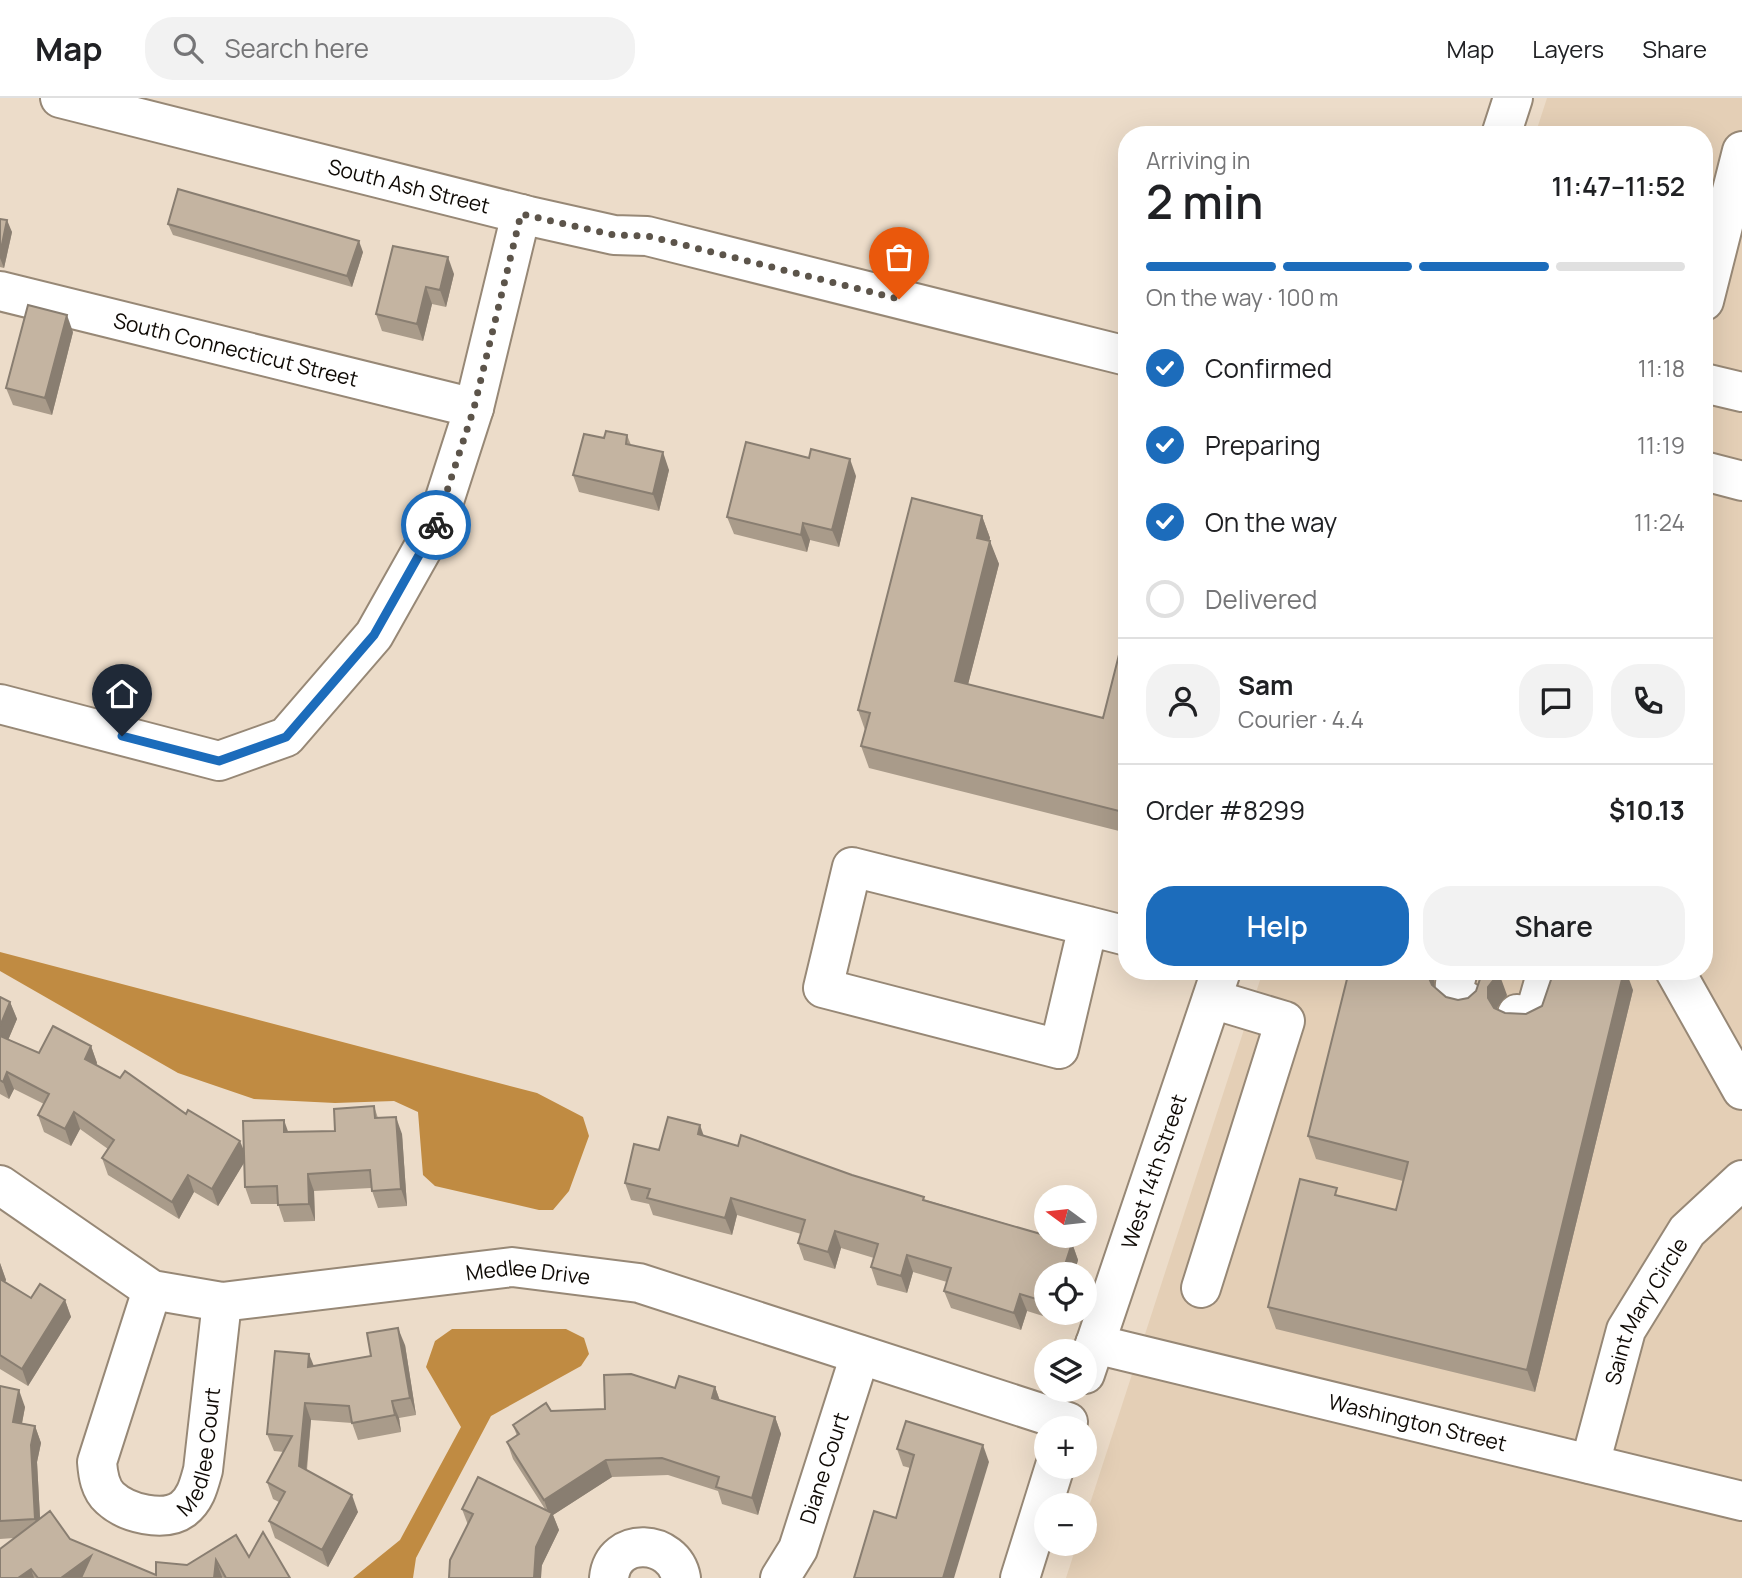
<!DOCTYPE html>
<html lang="en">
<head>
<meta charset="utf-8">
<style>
	body { margin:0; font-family:Manrope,sans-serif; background:#f2f2f2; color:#202124; height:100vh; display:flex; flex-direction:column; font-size:26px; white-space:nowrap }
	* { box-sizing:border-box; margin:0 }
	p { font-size:23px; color:#757577 }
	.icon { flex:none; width:38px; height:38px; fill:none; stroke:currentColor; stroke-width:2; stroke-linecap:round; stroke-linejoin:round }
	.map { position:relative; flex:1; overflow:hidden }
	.side { position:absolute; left:1118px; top:28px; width:595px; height:854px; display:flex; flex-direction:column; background:#fff; border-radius:28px; box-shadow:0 7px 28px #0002 }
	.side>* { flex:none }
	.needle { width:46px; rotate:285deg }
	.controls { position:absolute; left:1034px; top:1087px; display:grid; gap:14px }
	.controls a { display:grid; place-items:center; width:63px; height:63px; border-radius:50%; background:#fff; box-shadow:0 7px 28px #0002; font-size:35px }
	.pin { position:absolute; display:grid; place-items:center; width:60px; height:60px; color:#fff; margin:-72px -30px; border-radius:50% 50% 50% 0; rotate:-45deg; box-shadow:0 0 7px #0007 }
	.pin .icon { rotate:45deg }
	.courier { position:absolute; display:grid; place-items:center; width:70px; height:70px; margin:-35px; border:5px solid #1c6cbb; border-radius:50%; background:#fff; color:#222; box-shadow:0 2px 9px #0007 }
	.overview em { font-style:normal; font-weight:600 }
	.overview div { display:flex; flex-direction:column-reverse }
	.overview { display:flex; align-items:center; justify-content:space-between; height:119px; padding:0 28px }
	h1 { font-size:46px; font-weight:600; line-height:52px }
	.bar { display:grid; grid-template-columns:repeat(4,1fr); gap:10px 7px; align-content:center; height:84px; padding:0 28px }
	.bar i { height:9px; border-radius:5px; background:#e0e0e0 }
	.bar .selected { background:#1c6cbb }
	.bar p { grid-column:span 4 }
	.line { display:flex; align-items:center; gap:18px; padding:0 28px; border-top:2px solid #e0e0e0 }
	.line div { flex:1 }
	.round { display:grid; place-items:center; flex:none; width:74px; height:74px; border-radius:28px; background:#f2f2f2 }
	ol { padding:0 28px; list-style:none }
	li { display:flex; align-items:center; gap:21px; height:77px }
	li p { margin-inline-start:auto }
	li .icon { padding:7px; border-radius:50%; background:#1c6cbb; color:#fff; stroke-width:4 }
	li:last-child { color:#757577 }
	li i { width:38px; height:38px; border:4px solid #e0e0e0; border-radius:50% }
	.primary-button { display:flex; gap:14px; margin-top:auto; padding:14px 28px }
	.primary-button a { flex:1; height:80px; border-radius:28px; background:#1c6cbb; color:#fff; font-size:28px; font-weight:600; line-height:80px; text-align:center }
	.primary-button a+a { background:#f2f2f2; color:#202124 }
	header { display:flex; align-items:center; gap:42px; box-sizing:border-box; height:98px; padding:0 35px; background:#fff; border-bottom:2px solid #e0e0e0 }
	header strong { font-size:33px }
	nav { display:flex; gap:38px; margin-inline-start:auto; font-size:24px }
	.search { width:490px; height:63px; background:#f2f2f2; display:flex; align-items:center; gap:18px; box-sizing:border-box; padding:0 24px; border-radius:28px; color:#757577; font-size:26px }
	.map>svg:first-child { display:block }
	.built { fill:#e4cfb6 }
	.water { fill:#c08b42 }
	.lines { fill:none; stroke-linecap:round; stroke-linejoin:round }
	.minor-casing { stroke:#978876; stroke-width:42 }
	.minor { stroke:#fff; stroke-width:38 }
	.wall { fill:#a99b8a }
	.shaded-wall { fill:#897e71 }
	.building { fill:#c4b4a1; stroke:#897e71; stroke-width:2 }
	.done { stroke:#5c544a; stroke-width:7; stroke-dasharray:0 12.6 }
	.route { stroke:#1c6cbb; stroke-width:9 }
	.labels { text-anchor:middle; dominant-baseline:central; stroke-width:5; stroke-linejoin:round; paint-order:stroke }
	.street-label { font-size:21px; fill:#0f0a05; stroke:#fae9d6 }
</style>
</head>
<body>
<header>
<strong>Map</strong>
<div class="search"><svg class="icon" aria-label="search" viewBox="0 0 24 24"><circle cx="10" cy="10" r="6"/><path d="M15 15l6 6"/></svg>Search here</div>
<nav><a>Map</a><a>Layers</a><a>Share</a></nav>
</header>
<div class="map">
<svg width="1742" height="1480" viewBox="0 0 1742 1480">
	<rect width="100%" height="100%" fill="#ecdcc9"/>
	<path class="built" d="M 1547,0 L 1742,0 L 1742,1480 L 1066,1480 L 1077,1446 L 1085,1446 L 1085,1421 L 1263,873 L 1704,873 L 1704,37 L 1535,37 Z"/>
	<g class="water">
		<path d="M 0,854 L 537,995 L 583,1019 L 589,1038 L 569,1093 L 553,1112 L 539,1112 L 435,1088 L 423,1077 L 418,1014 L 394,1003 L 335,1005 L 254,1001 L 178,975 L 0,873 Z"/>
		<path d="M 566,1231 L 584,1240 L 589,1256 L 581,1268 L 491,1318 L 416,1460 L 413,1480 L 353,1480 L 400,1442 L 461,1329 L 426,1269 L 435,1243 L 452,1231 Z"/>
	</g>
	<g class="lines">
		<g class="minor-casing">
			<g id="minor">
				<path id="s1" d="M 60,0 L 529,118 L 614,137 L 647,138 L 1127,258"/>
				<path d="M 1501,37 L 1513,0"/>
				<path id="s2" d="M 0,193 L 474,310"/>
				<path d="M 1704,203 L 1742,53"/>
				<path d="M 1704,285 L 1742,294"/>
				<path d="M 1704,373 L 1742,383"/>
				<path d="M 0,606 L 219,663 L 286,639 L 374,537 L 437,425 L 474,310 L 521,116"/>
				<path d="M 1088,828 L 1059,951 L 823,890 L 852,769 L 1088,828 L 1127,838"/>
				<path d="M 1458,873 C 1454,888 1451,895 1466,903"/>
				<path d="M 1675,873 L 1742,992"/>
				<path d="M 1517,916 L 1527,918 L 1535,915 L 1547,873"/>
				<path id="s3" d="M 0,1087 L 152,1192 L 222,1204 L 512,1169 L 639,1185 L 1068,1324"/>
				<path d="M 1201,1190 L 1285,923 L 1212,901"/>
				<path id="s4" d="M 152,1192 L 97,1364 C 98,1377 100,1391 110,1400 C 126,1415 164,1425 183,1411 C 196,1401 199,1386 203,1372 L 222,1204"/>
				<path id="s5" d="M 1095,1246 L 1742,1403"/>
				<path id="s6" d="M 1085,1276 L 1221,873"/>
				<path id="s7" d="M 1590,1366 L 1626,1232 L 1687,1133 L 1742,1082"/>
				<path d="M 609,1480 C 613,1437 674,1441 681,1480"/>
				<path id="s8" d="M 780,1480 L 798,1451 L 860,1257"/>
				<path d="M 1020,1480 L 1055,1368"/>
			</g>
		</g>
		<use href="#minor" class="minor"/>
	</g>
	<g class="wall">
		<path d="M 0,121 L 12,134 L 4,170 L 0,169 Z"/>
		<path d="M 168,126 L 363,154 L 352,189 L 173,137 Z"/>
		<path d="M 393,148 L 454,176 L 446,209 L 432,206 L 423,243 L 382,233 L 376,216 Z"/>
		<path d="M 73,234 L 52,317 L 13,307 L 6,290 Z"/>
		<path d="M 627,337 L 631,347 L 669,372 L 659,413 L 579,394 L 573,377 L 604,340 Z"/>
		<path d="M 856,378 L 839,449 L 810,442 L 807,454 L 734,436 L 727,419 Z"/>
		<path d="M 982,418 L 990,440 L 989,443 L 999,466 L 968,586 L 1103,620 L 1127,525 L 1127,735 L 869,670 L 861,648 L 865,632 L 858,612 Z"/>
		<path d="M 1349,873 L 1436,873 L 1434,879 L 1434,889 L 1446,899 L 1458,902 L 1507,897 L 1496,911 L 1505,915 L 1526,916 L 1633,892 L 1535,1294 L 1276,1231 L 1268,1209 L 1340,1098 L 1396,1112 L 1403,1083 L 1316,1061 L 1308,1038 Z"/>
		<path d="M 0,899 L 10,904 L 17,921 L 8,942 L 39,955 L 91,948 L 97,965 L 96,967 L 186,1016 L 244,1053 L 288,1034 L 335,1033 L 374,1008 L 378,1020 L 402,1036 L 407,1108 L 378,1110 L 371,1090 L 314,1093 L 315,1123 L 284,1124 L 278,1106 L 251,1106 L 245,1089 L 244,1064 L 218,1108 L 194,1094 L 179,1121 L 108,1077 L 102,1060 L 108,1051 L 80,1031 L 71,1048 L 44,1034 L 38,1017 L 44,1006 L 14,991 L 9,1001 L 0,996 Z"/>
		<path d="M 704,1038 L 738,1048 L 852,1077 L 926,1102 L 1072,1145 L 1078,1162 L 1074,1176 L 1046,1176 L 1046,1214 L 1062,1214 L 1059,1223 L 1027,1213 L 1021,1232 L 951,1210 L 944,1193 L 947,1184 L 913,1174 L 907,1195 L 877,1187 L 871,1169 L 874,1160 L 841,1150 L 835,1171 L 804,1162 L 798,1145 L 801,1136 L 737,1117 L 732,1137 L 653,1117 L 649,1106 L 631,1102 L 625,1085 L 659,1052 Z"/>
		<path d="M 0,1165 L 6,1182 L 5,1184 L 31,1200 L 65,1202 L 71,1219 L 28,1288 L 0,1271 Z"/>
		<path d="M 405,1247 L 416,1317 L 399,1320 L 401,1334 L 358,1342 L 352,1325 L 311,1322 L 307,1372 L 358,1414 L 328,1469 L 275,1440 L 269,1423 L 279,1404 L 273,1401 L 267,1384 L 284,1354 L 274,1353 L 267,1336 L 314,1268 L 371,1258 Z"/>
		<path d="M 0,1288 L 25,1309 L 22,1325 L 35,1328 L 41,1345 L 37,1364 L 40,1420 L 70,1441 L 156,1477 L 187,1467 L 249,1459 L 290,1480 L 222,1480 L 222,1479 L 222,1480 L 0,1480 L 14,1440 L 0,1441 Z"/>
		<path d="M 715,1289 L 720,1303 L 775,1319 L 781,1336 L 758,1417 L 722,1406 L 718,1393 L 668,1377 L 612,1379 L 553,1417 L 559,1432 L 542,1467 L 468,1427 L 462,1411 L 545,1411 L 513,1361 L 507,1344 L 517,1338 L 513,1327 L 551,1313 L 605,1311 L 675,1290 Z"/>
		<path d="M 897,1351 L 989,1364 L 910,1370 L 903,1368 Z"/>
	</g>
	<g class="shaded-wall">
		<path d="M 7,122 L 12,134 L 4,170 L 0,160 L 0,156 Z"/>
		<path d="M 359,143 L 363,154 L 352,189 L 347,178 Z"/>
		<path d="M 448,159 L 454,176 L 446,209 L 440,192 Z"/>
		<path d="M 426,189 L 432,206 L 423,243 L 417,226 Z"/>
		<path d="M 67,217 L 73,234 L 52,317 L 45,300 Z"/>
		<path d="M 663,354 L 669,372 L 659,413 L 653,396 Z"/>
		<path d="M 850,361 L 856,378 L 839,449 L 832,432 Z"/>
		<path d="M 982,418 L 990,440 L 985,462 L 977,440 Z"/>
		<path d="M 803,425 L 810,442 L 807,454 L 801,437 Z"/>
		<path d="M 990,443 L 999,466 L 963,606 L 955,583 Z"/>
		<path d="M 1426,873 L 1436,873 L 1434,879 L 1434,896 Z"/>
		<path d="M 1624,873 L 1626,873 L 1633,892 L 1535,1294 L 1527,1272 Z"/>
		<path d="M 1499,875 L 1507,897 L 1496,911 L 1496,922 L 1488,900 L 1488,889 Z"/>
		<path d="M 10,904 L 17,921 L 3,954 L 0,947 L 0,928 Z"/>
		<path d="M 91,948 L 97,965 L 91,978 L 85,961 Z"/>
		<path d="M 7,974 L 14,991 L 9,1001 L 3,984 Z"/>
		<path d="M 74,1014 L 80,1031 L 71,1048 L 65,1031 Z"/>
		<path d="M 396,1019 L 402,1036 L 407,1108 L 401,1091 Z"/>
		<path d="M 284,1022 L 290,1039 L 284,1034 Z"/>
		<path d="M 700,1027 L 706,1044 L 698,1036 Z"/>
		<path d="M 240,1043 L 247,1060 L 218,1108 L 212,1091 Z"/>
		<path d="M 308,1076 L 314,1093 L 315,1123 L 309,1106 Z"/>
		<path d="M 188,1077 L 194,1094 L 179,1121 L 172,1104 Z"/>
		<path d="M 731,1100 L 737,1117 L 732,1137 L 725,1120 Z"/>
		<path d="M 835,1133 L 841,1150 L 835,1171 L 828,1154 Z"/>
		<path d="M 1072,1145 L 1078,1162 L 1074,1176 L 1062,1176 Z"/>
		<path d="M 907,1157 L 913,1174 L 907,1195 L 901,1178 Z"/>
		<path d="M 0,1165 L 6,1182 L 0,1193 Z"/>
		<path d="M 1020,1196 L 1027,1213 L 1021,1232 L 1014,1215 Z"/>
		<path d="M 65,1202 L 71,1219 L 28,1288 L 22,1271 Z"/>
		<path d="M 1056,1214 L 1062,1214 L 1059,1223 Z"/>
		<path d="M 398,1230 L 405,1247 L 416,1317 L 410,1300 Z"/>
		<path d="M 309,1256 L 316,1273 L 308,1269 Z"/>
		<path d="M 715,1289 L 721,1306 L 712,1300 Z"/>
		<path d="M 19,1292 L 25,1309 L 19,1341 L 13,1324 Z"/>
		<path d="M 392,1303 L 399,1320 L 401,1334 L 395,1317 Z"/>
		<path d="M 305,1305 L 311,1322 L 305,1385 L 299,1368 Z"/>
		<path d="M 775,1319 L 781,1336 L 758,1417 L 752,1400 Z"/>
		<path d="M 35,1328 L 41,1345 L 37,1364 L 41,1438 L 35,1421 L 31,1347 Z"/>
		<path d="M 983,1347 L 989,1364 L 954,1480 L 943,1480 Z"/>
		<path d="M 606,1362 L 612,1379 L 553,1417 L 559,1432 L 542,1467 L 541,1480 L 534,1480 L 536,1449 L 550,1419 L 544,1402 Z"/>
		<path d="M 352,1397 L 358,1414 L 328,1469 L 322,1452 Z"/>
		<path d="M 91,1458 L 90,1480 L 61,1480 Z"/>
		<path d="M 216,1462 L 222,1479 L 222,1480 L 214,1480 Z"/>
		<path d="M 31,1471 L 34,1480 L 18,1480 Z"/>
	</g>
	<g class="building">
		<path d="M 178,91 L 359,143 L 347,178 L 168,126 Z"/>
		<path d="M 0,121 L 7,122 L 0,156 Z"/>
		<path d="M 393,148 L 448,159 L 440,192 L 426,189 L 417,226 L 376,216 Z"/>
		<path d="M 28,207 L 67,217 L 45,300 L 6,290 Z"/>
		<path d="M 606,333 L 627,337 L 626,346 L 663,354 L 653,396 L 573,377 L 584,336 L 604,340 Z"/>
		<path d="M 746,344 L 809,360 L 811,351 L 850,361 L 832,432 L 803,425 L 801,437 L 727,419 Z"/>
		<path d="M 912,400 L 982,418 L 977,440 L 990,443 L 955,583 L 1103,620 L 1127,525 L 1127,715 L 861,648 L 870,615 L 858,612 Z"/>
		<path d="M 1349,873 L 1426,873 L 1432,887 L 1446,899 L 1458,902 L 1468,900 L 1476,893 L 1480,881 L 1477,873 L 1494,873 L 1499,875 L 1488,889 L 1488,900 L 1494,910 L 1505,915 L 1526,916 L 1542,908 L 1554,873 L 1624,873 L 1527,1272 L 1268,1209 L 1300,1081 L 1337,1090 L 1335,1097 L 1396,1112 L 1408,1064 L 1308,1038 Z"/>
		<path d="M 0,899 L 10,904 L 0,928 Z"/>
		<path d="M 53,928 L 91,948 L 85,961 L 120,980 L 125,973 L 186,1016 L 188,1012 L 240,1043 L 212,1091 L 188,1077 L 172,1104 L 102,1060 L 114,1042 L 74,1014 L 65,1031 L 38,1017 L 49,996 L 7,974 L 3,984 L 0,982 L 0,938 L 39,955 Z"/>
		<path d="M 374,1008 L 375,1020 L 396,1019 L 401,1091 L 372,1093 L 370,1072 L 308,1076 L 309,1106 L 278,1107 L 277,1088 L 245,1089 L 243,1023 L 284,1022 L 284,1034 L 335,1033 L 334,1011 Z"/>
		<path d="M 668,1019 L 700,1027 L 698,1036 L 738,1048 L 741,1037 L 852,1077 L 924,1099 L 923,1102 L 1072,1145 L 1062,1176 L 1046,1176 L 1046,1204 L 1020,1196 L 1014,1215 L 944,1193 L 951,1170 L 907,1157 L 901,1178 L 871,1169 L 878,1146 L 835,1133 L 828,1154 L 798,1145 L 805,1122 L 731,1100 L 725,1120 L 647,1100 L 650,1091 L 625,1085 L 634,1046 L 659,1052 Z"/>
		<path d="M 0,1181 L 31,1200 L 40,1186 L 65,1202 L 22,1271 L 0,1257 Z"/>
		<path d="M 398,1230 L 410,1300 L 392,1303 L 395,1317 L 352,1325 L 349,1308 L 305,1305 L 299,1368 L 352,1397 L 322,1452 L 269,1423 L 285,1394 L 267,1384 L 292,1338 L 267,1336 L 275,1253 L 309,1256 L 308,1269 L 371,1258 L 367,1235 Z"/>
		<path d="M 631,1276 L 675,1290 L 679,1278 L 715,1289 L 712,1300 L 775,1319 L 752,1400 L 716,1389 L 719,1379 L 662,1360 L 606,1362 L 544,1402 L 507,1344 L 519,1336 L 513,1327 L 546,1305 L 551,1313 L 605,1311 L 604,1277 Z"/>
		<path d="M 0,1288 L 19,1292 L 13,1324 L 35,1328 L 31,1347 L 35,1421 L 0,1423 Z"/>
		<path d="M 906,1323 L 983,1347 L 943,1480 L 854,1480 L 874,1413 L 896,1420 L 914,1357 L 897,1351 Z"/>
		<path d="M 478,1379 L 552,1415 L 536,1449 L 534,1480 L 449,1480 L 450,1462 L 473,1416 L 462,1411 Z"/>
		<path d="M 50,1413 L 70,1441 L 156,1477 L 156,1464 L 187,1467 L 236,1437 L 249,1459 L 263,1434 L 290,1480 L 226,1480 L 216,1462 L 214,1480 L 81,1480 L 91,1458 L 61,1480 L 38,1480 L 31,1471 L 18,1480 L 0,1480 L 0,1451 Z"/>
	</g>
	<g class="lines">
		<path class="done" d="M 436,427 L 474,310 L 521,116 L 614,137 L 648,138 L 899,201"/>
		<path class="route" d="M 122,638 L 219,663 L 286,639 L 374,537 L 436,427"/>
	</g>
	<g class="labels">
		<g class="street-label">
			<text stroke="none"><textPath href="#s1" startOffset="360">South Ash Street</textPath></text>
			<text stroke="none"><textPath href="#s2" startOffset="243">South Connecticut Street</textPath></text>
			<text stroke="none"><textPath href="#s6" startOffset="214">West 14th Street</textPath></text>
			<text stroke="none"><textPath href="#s3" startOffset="564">Medlee Drive</textPath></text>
			<text stroke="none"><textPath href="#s7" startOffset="164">Saint Mary Circle</textPath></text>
			<text stroke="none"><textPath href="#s5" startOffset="332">Washington Street</textPath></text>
			<text stroke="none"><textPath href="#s4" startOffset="360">Medlee Court</textPath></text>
			<text stroke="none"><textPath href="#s8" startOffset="119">Diane Court</textPath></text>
		</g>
	</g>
</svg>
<div class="controls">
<a><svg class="needle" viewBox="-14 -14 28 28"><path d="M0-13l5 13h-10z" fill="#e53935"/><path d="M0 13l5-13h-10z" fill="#757577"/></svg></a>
<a><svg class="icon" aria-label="locate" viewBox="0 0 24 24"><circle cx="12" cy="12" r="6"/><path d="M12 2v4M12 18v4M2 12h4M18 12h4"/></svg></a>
<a><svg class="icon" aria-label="layers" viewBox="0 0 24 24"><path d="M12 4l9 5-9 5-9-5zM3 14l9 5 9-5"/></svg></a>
<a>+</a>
<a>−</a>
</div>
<div class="pin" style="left:899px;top:201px;background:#ea580c"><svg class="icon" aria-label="bag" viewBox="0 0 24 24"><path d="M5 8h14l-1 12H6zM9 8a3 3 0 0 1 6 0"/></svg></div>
<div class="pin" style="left:122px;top:638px;background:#1f2937"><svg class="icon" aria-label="home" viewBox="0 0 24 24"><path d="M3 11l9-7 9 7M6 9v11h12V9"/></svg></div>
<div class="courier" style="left:436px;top:427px"><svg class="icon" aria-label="bike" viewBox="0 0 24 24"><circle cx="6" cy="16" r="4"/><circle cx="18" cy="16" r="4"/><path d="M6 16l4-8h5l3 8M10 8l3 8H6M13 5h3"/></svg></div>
<section class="side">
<div class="overview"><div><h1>2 min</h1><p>Arriving in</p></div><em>11:47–11:52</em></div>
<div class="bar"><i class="selected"></i><i class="selected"></i><i class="selected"></i><i></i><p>On the way · 100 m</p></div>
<ol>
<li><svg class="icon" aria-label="check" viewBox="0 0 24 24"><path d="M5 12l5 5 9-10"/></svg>Confirmed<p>11:18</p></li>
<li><svg class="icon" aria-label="check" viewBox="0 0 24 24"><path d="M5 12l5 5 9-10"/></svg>Preparing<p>11:19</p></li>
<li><svg class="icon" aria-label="check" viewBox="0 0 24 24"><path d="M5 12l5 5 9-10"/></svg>On the way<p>11:24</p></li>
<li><i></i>Delivered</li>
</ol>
<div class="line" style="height:126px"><a class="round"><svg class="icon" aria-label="person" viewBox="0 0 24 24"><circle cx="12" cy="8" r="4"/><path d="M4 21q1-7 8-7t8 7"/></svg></a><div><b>Sam</b><p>Courier · 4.4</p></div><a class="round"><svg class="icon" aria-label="chat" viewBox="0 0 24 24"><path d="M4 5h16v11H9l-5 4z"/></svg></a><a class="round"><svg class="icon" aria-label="phone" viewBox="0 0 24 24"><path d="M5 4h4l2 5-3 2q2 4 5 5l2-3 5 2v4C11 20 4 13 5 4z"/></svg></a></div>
<div class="line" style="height:91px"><div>Order #8299</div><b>$10.13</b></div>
<div class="primary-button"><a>Help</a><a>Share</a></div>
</section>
</div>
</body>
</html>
